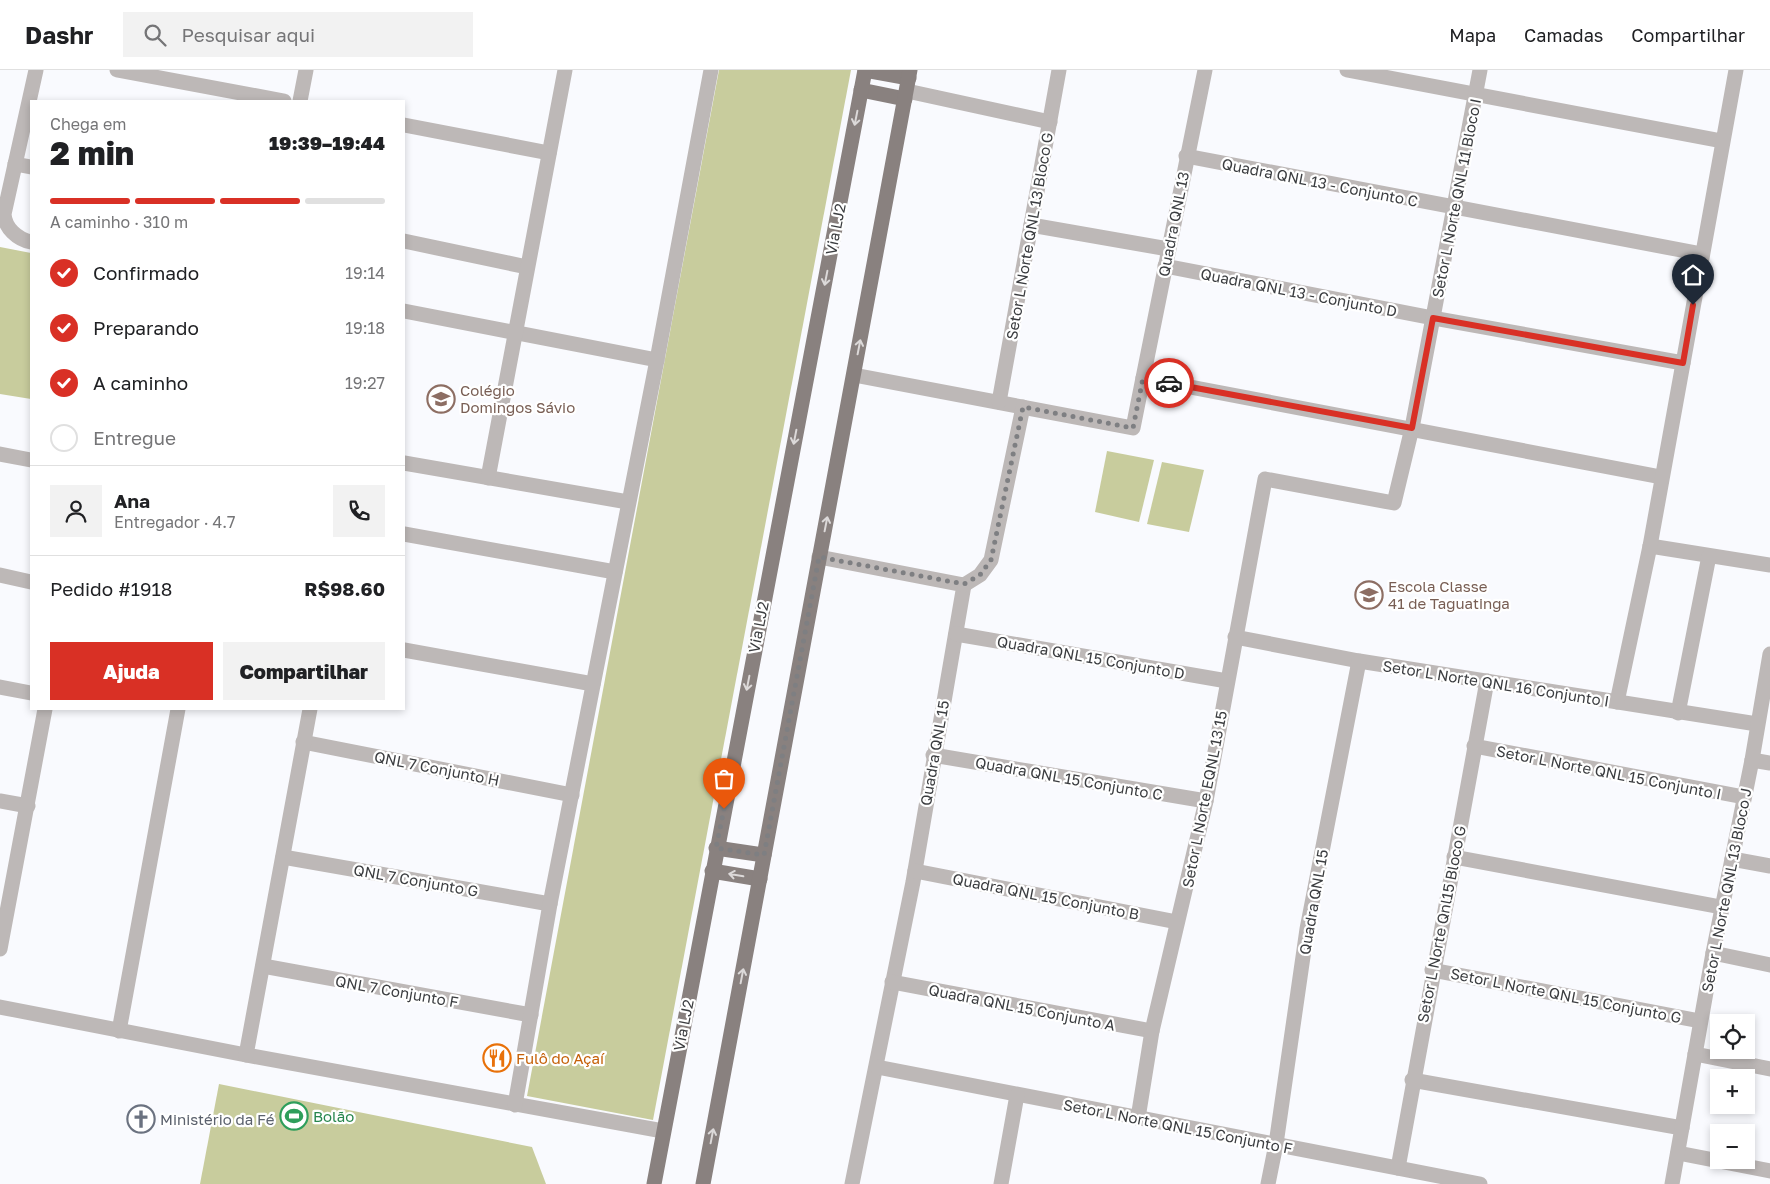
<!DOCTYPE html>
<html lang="pt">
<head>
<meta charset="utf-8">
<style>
	body { margin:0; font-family:"Golos Text",sans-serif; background:#f2f2f2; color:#202124; height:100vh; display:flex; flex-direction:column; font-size:19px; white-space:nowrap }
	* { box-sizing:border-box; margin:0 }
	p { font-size:16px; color:#757577 }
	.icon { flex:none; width:28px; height:28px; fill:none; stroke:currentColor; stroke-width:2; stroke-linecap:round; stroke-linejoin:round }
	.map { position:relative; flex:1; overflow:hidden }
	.panel { position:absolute; left:30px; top:30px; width:375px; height:610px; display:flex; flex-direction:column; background:#fff; border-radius:0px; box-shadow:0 2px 8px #0003 }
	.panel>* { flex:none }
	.tools { position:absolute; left:1710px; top:944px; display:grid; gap:10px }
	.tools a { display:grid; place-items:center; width:45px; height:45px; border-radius:0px; background:#fff; box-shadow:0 2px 8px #0003; font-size:25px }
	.pin { position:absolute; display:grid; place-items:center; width:42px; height:42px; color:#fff; margin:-51px -21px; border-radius:50% 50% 50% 0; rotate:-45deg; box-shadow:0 0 5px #0007 }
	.pin .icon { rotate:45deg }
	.courier { position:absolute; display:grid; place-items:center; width:50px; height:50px; margin:-25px; border:4px solid #d93025; border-radius:50%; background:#fff; color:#222; box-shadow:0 1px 6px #0007 }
	.head em { font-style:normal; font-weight:800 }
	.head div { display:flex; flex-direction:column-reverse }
	.head { display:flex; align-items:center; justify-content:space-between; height:85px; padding:0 20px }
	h1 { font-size:32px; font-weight:800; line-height:38px }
	.bar { display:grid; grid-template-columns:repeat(4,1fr); gap:8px 5px; align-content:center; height:60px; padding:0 20px }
	.bar i { height:6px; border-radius:4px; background:#e0e0e0 }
	.bar .active { background:#d93025 }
	.bar p { grid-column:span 4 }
	.line { display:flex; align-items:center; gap:12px; padding:0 20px; border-top:1px solid #e0e0e0 }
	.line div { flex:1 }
	.round { display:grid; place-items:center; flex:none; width:52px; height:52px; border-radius:0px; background:#f2f2f2 }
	ol { padding:0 20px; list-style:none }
	li { display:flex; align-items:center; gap:15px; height:55px }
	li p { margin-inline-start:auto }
	li .icon { padding:5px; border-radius:50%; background:#d93025; color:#fff; stroke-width:4 }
	li:last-child { color:#757577 }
	li i { width:28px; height:28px; border:2px solid #e0e0e0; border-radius:50% }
	.button { display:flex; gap:10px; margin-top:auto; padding:10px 20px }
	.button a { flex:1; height:58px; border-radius:0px; background:#d93025; color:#fff; font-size:20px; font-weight:800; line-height:58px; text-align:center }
	.button a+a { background:#f2f2f2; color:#202124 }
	header { display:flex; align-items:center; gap:30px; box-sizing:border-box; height:70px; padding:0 25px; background:#fff; border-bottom:1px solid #e0e0e0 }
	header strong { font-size:24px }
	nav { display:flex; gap:28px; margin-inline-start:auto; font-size:18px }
	.search { width:350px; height:45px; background:#f2f2f2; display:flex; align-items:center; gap:12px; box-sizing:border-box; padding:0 18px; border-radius:0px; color:#757577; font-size:19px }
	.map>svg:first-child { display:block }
	.green { fill:#c8cc9d }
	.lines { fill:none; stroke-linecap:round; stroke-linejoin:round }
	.minor { stroke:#bdb8b7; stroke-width:15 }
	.major { stroke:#89817f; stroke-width:15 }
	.oneway { stroke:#dcd9d9 }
	.done { stroke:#7e7f82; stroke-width:5; stroke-dasharray:0 9 }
	.route { stroke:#d93025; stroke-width:6 }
	.labels { text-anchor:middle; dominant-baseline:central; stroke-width:4.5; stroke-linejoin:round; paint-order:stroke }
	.street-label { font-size:15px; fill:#3b3d40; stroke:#fff }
	.education-label { font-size:15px; fill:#785e54; stroke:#fff; text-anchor:start }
	.food-label { font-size:15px; fill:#c56008; stroke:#fff; text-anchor:start }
	.leisure-label { font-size:15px; fill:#27864d; stroke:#fff; text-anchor:start }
	.worship-label { font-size:15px; fill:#5b616d; stroke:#fff; text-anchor:start }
</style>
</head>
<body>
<header>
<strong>Dashr</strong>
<div class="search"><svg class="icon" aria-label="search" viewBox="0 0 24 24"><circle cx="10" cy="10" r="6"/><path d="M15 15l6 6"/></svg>Pesquisar aqui</div>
<nav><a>Mapa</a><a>Camadas</a><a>Compartilhar</a></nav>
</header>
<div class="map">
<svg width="1770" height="1114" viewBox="0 0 1770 1114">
	<rect width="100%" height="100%" fill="#f9fafe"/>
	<g class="green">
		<path d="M 719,0 L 851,0 L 653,1050 L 527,1026 Z"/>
		<path d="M 0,177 L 31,183 L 31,329 L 0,324 Z"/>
		<path d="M 1107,381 L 1154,390 L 1139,452 L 1095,442 Z"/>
		<path d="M 1162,392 L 1204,400 L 1189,462 L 1147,454 Z"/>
		<path d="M 219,1014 L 532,1077 L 546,1114 L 200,1114 Z"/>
	</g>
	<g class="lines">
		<g class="minor">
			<path d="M 117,0 L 284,31"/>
			<path d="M 1347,0 L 1722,71"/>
			<path d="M 907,21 L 1050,52"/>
			<path d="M 300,31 L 306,0"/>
			<path d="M 404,55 L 549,83"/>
			<path d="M 1186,86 L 1702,184"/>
			<path d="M 15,94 L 31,97"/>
			<path d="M 1031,155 L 1168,179"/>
			<path d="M 404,171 L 527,197"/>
			<path d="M 31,172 C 17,169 5,158 4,144 L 36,0"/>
			<path d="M 1165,196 L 1433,248 L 1683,293"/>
			<path d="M 404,241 L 657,290"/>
			<path d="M 854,305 L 1133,358 L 1143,308 L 1661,407"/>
			<path d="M 1143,308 L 1205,0"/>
			<path d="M 999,332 L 1059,0"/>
			<path d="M 0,384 L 31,390"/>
			<path d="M 404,393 L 628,432"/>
			<path d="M 488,408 L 565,0"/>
			<path d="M 404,464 L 615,502"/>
			<path d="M 1650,476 L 1770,495"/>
			<path d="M 819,487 L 964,515 L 913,812 L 852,1114"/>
			<path d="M 0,505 L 31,512"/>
			<path d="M 964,515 L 980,505 L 991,490 L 1023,337"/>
			<path d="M 956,564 L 1227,611"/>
			<path d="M 1235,567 L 1359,591 L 1757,654"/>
			<path d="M 404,580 L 593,614"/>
			<path d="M 0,617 L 31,623"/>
			<path d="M 1617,632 L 1650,476 L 1736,0"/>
			<path d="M 1678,643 L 1709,486"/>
			<path d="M 303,672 L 572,725"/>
			<path d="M 1474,676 L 1744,727"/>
			<path d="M 933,685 L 1206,731"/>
			<path d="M 1752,690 L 1770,693"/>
			<path d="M 0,731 L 28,736"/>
			<path d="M 283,787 L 550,834"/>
			<path d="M 1454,787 L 1721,837"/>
			<path d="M 1732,789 L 1770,796"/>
			<path d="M 915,801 L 1177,852"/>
			<path d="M 0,879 L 45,639"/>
			<path d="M 1713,883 L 1770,895"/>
			<path d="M 263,896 L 531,945"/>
			<path d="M 1432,900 L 1700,951"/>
			<path d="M 892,912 L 1152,961"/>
			<path d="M 0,937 L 246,985 L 663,1061"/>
			<path d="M 119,961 L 178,639"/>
			<path d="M 1695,984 L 1770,999"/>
			<path d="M 246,985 L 310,639"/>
			<path d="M 877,997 L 1480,1114"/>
			<path d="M 1412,1010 L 1682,1058"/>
			<path d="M 515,1035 L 550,834 L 657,290 L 711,0"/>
			<path d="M 1138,1048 L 1152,961 L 1206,731 L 1265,409 L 1394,433 L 1412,358 L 1480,0"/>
			<path d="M 1678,1083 L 1770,1101"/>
			<path d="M 1398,1098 L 1487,611"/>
			<path d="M 1001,1114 L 1017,1025"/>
			<path d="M 1268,1114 L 1276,1074 L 1307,859 L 1359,591"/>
			<path d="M 1672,1114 L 1713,883 L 1752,690 L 1770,584"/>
		</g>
		<g class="major">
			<path d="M 865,0 L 909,8"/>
			<path d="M 861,20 L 905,29"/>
			<path d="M 716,778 L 764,785"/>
			<path d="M 712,801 L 760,809"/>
			<path d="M 654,1114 L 865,0"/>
			<path d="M 703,1114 L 910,0"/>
		</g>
	</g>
	<defs><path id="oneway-shaft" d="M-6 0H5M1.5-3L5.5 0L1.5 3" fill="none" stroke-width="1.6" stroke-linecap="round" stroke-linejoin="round" transform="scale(1.25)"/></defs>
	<g class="oneway">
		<use href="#oneway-shaft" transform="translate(856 48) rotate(101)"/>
		<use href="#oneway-shaft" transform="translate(826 208) rotate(101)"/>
		<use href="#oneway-shaft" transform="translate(859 277) rotate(-79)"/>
		<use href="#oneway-shaft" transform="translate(795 367) rotate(101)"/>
		<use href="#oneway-shaft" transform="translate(826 454) rotate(-79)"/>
		<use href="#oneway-shaft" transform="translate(748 613) rotate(101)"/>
		<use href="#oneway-shaft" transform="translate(736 805) rotate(-170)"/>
		<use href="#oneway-shaft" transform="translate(742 906) rotate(-79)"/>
		<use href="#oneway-shaft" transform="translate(712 1066) rotate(-79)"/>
	</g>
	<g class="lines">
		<path class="done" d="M 724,739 L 716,778 L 764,785 L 819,487 L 964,514 L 980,505 L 991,490 L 1023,337 L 1133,358 L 1143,308 L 1169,313"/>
		<path class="route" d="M 1169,313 L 1412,358 L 1433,248 L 1683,293 L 1693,235"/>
	</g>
	<defs>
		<g id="university-ring" transform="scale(1.4375)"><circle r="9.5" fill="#fff" stroke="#8d6e63" stroke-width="1.5"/><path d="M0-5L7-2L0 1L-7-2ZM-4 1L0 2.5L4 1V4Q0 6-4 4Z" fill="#8d6e63"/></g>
		<g id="school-ring" transform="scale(1.4375)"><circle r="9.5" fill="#fff" stroke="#8d6e63" stroke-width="1.5"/><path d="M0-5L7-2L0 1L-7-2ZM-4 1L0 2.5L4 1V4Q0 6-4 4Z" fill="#8d6e63"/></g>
		<g id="restaurant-ring" transform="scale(1.4375)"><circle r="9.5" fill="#fff" stroke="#e8710a" stroke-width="1.5"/><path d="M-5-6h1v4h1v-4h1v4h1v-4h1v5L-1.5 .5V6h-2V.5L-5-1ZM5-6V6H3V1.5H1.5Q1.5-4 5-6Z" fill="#e8710a"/></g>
		<g id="stadium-ring" transform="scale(1.4375)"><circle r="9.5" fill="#fff" stroke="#2e9e5b" stroke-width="1.5"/><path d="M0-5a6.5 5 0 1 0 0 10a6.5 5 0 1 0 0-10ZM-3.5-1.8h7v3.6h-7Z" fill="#2e9e5b"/></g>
		<g id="church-ring" transform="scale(1.4375)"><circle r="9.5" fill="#fff" stroke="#6b7280" stroke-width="1.5"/><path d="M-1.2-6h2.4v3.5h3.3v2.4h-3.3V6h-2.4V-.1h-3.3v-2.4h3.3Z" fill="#6b7280"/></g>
	</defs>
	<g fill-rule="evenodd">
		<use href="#university-ring" x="441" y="329"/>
		<use href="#school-ring" x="1369" y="525"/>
		<use href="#restaurant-ring" x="497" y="988"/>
		<use href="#stadium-ring" x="294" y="1046"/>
		<use href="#church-ring" x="141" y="1049"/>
	</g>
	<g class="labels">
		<g class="street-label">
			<text transform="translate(1320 112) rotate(11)">Quadra QNL 13 - Conjunto C</text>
			<text transform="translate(1456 128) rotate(-79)">Setor L Norte QNL 11 Bloco I</text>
			<text transform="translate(1173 154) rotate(-79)">Quadra QNL 13</text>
			<text transform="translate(835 159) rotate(-79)">Via LJ2</text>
			<text transform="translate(1029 166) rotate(-80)">Setor L Norte QNL 13 Bloco G</text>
			<text transform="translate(1299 222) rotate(11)">Quadra QNL 13 - Conjunto D</text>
			<text transform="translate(758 557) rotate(-79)">Via LJ2</text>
			<text transform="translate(1091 587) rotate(10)">Quadra QNL 15 Conjunto D</text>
			<text transform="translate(1496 613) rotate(9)">Setor L Norte QNL 16 Conjunto I</text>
			<text transform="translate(934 683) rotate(-80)">Quadra QNL 15</text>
			<text transform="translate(437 698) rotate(11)">QNL 7 Conjunto H</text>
			<text transform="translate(1609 702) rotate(11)">Setor L Norte QNL 15 Conjunto I</text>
			<text transform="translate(1069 708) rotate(10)">Quadra QNL 15 Conjunto C</text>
			<text transform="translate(1204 729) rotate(-79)">Setor L Norte EQNL 13 15</text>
			<text transform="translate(416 810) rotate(10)">QNL 7 Conjunto G</text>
			<text transform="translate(1726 820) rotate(-79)">Setor L Norte QNL 13 Bloco J</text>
			<text transform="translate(1046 826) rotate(11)">Quadra QNL 15 Conjunto B</text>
			<text transform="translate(1313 832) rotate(-80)">Quadra QNL 15</text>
			<text transform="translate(1441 854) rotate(-79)">Setor L Norte Qnl15 Bloco G</text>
			<text transform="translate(397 921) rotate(10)">QNL 7 Conjunto F</text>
			<text transform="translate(1566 925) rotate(11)">Setor L Norte QNL 15 Conjunto G</text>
			<text transform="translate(1022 937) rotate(11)">Quadra QNL 15 Conjunto A</text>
			<text transform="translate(683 955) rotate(-79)">Via LJ2</text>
			<text transform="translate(1178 1056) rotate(11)">Setor L Norte QNL 15 Conjunto F</text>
		</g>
		<g class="education-label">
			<text x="460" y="320">Colégio<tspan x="460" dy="17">Domingos Sávio</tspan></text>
			<text x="1388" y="516">Escola Classe<tspan x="1388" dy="17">41 de Taguatinga</tspan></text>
		</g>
		<g class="food-label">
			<text x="516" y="988">Fulô do Açaí</text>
		</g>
		<g class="leisure-label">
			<text x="313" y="1046">Bolão</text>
		</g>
		<g class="worship-label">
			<text x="160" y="1049">Ministério da Fé</text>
		</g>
	</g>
</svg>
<div class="tools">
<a><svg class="icon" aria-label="locate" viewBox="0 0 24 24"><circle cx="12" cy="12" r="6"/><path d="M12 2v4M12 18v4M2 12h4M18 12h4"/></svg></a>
<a>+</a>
<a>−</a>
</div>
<div class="pin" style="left:724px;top:739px;background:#ea580c"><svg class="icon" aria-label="bag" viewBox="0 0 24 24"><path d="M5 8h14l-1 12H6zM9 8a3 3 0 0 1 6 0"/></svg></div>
<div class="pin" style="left:1693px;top:235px;background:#1f2937"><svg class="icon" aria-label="home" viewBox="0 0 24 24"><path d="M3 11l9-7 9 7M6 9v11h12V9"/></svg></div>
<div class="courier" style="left:1169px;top:313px"><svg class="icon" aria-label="car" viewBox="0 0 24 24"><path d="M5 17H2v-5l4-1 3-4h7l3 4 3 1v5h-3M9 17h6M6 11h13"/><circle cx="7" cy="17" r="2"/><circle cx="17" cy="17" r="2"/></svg></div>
<section class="panel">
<div class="head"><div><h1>2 min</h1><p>Chega em</p></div><em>19:39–19:44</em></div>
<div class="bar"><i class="active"></i><i class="active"></i><i class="active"></i><i></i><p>A caminho · 310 m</p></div>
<ol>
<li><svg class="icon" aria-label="check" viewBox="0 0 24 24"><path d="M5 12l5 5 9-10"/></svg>Confirmado<p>19:14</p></li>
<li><svg class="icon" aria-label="check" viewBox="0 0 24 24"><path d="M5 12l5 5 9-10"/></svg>Preparando<p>19:18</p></li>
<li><svg class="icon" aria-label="check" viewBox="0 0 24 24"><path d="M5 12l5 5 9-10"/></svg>A caminho<p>19:27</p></li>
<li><i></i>Entregue</li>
</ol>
<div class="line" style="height:90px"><a class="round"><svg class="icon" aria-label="person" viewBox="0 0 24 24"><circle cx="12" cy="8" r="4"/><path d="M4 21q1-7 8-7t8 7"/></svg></a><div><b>Ana</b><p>Entregador · 4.7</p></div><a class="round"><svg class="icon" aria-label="phone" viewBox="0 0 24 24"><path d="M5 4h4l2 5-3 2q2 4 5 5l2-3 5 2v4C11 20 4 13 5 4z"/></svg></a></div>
<div class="line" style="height:65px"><div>Pedido #1918</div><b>R$98.60</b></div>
<div class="button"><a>Ajuda</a><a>Compartilhar</a></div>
</section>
</div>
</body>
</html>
